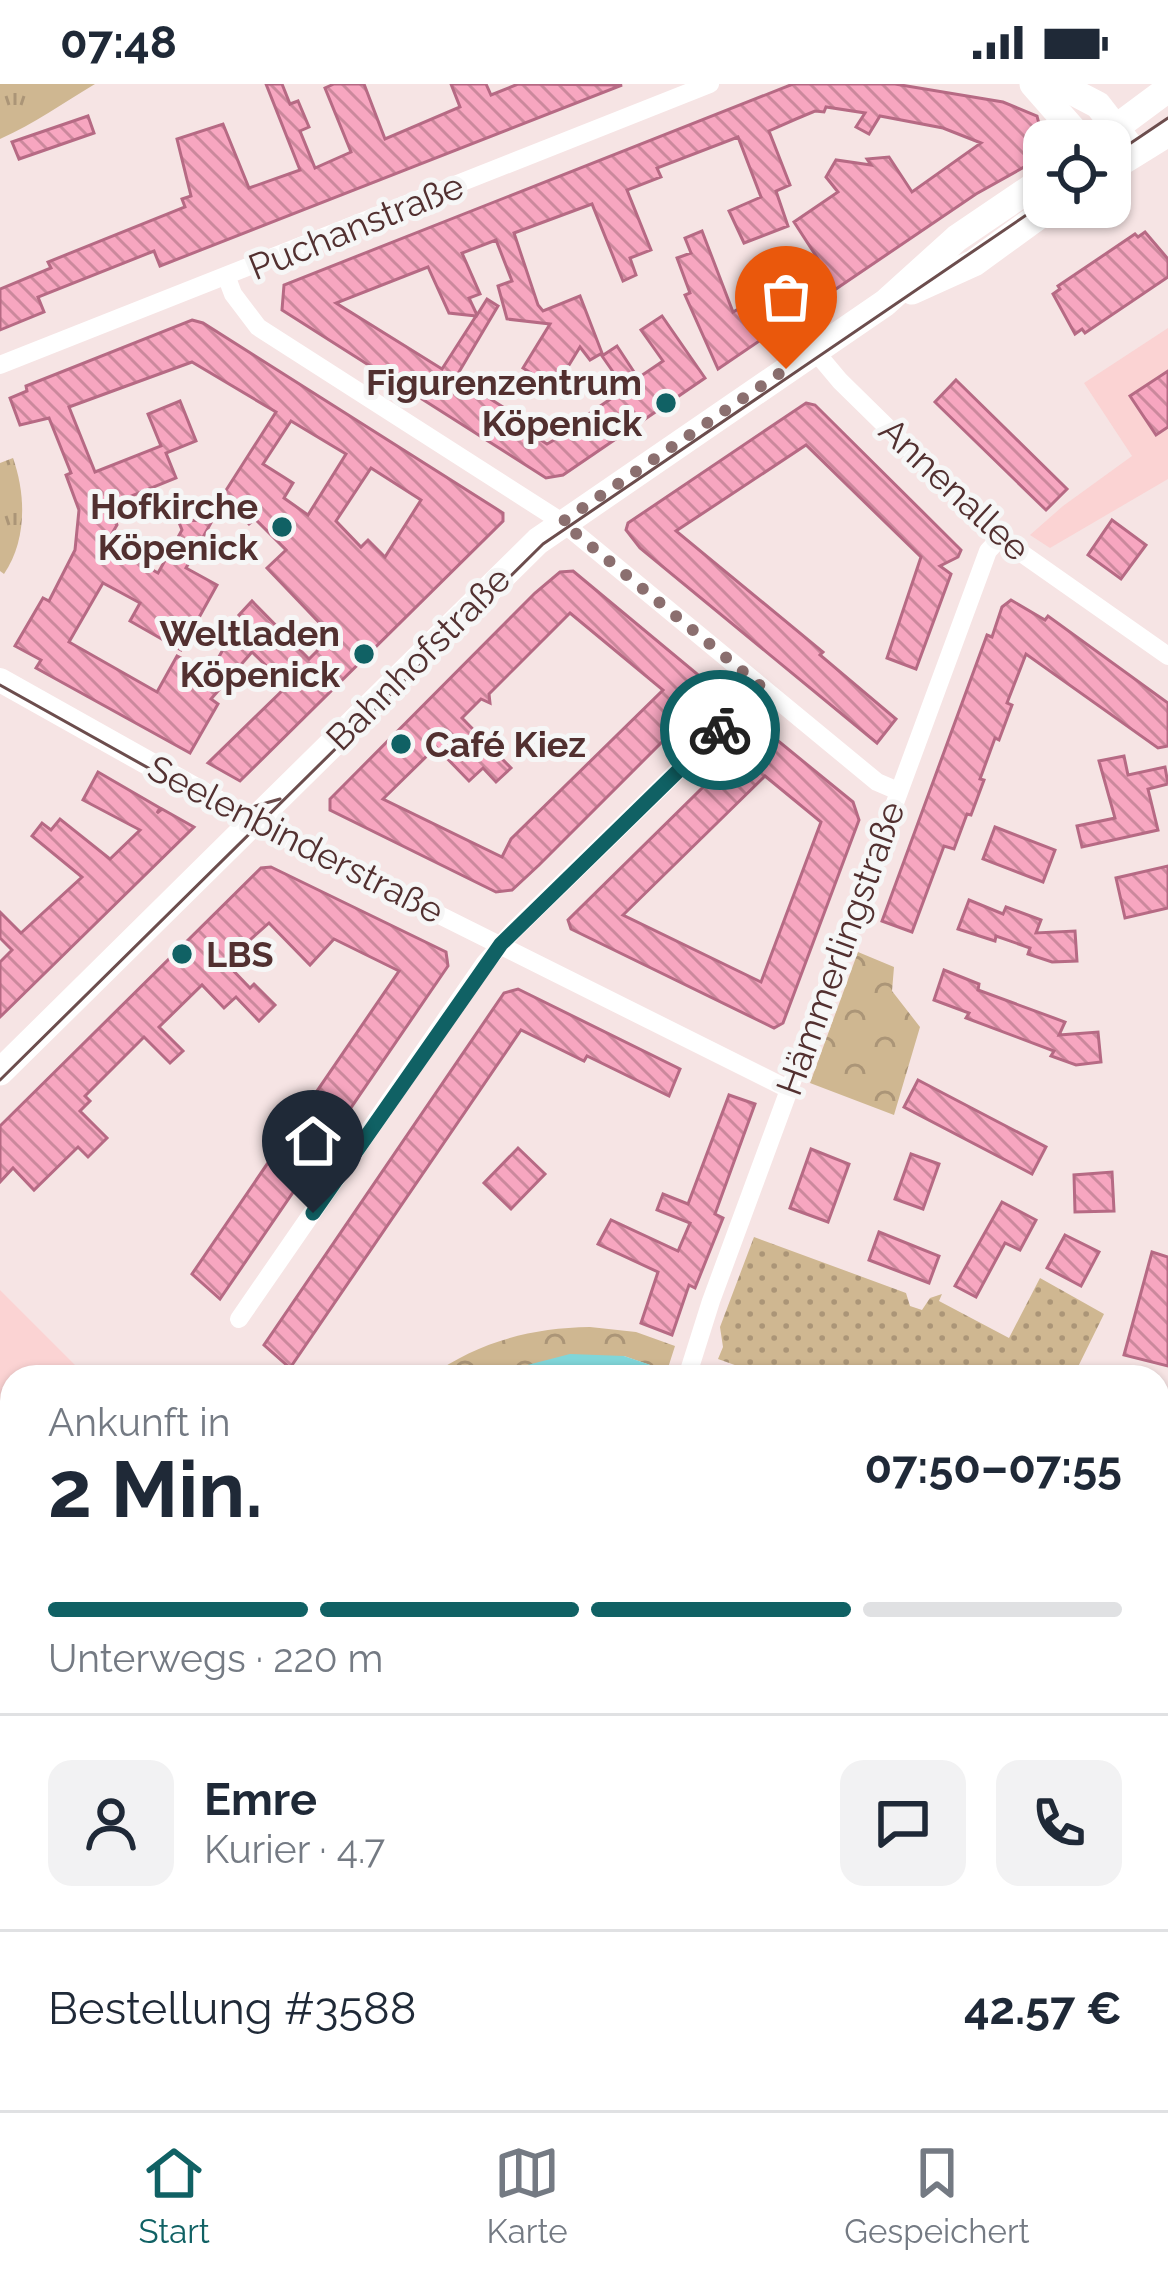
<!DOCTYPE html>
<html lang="de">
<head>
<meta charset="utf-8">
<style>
	body { margin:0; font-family:Raleway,sans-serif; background:#f2f2f3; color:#1f2937; height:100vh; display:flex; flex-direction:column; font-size:45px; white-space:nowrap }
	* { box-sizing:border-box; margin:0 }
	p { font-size:39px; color:#747a83 }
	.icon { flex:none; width:66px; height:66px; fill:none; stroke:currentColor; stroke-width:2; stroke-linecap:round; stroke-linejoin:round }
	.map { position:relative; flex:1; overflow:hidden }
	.panel { position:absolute; left:0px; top:1281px; width:1170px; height:747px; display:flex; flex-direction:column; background:#fff; border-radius:36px 36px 0 0; box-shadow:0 3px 9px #0004 }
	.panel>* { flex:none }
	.buttons { position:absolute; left:1023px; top:36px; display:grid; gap:24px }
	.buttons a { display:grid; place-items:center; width:108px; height:108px; border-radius:24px; background:#fff; box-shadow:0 3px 9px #0004; font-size:60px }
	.pin { position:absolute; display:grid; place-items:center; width:102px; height:102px; color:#fff; margin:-123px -51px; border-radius:50% 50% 50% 0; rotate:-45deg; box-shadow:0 0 12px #0007 }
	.pin .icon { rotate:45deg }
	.courier { position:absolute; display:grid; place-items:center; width:120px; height:120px; margin:-60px; border:9px solid #106164; border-radius:50%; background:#fff; color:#222; box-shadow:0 3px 15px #0007 }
	.summary em { font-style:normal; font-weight:700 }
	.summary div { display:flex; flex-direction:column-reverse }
	.summary { display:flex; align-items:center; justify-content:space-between; height:204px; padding:0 48px }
	h1 { font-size:78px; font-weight:700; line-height:90px }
	.bar { display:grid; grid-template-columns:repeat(4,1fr); gap:18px 12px; align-content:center; height:144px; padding:0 48px }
	.bar i { height:15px; border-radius:9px; background:#e0e1e3 }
	.bar .on { background:#106164 }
	.bar p { grid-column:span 4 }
	.line { display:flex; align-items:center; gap:30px; padding:0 48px; border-top:3px solid #e0e1e3 }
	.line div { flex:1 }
	.round { display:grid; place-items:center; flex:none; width:126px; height:126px; border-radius:24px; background:#f2f2f3 }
	.status { display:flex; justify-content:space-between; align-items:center; height:84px; padding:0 60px; background:#fff; direction:ltr }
	.status svg { height:33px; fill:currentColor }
	.tab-bar { display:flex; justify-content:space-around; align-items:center; height:168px; border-top:3px solid #e0e1e3; background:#fff; font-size:33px; color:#747a83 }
	.tab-bar a { display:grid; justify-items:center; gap:6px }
	.tab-bar .on { color:#106164 }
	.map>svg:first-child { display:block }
	.built { fill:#fbd3d3 }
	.grass { fill:url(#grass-tufts) }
	.park { fill:url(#park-crowns) }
	.garden { fill:url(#garden-dots) }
	.pitch { fill:#cfb791 }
	.water { fill:#80d6d9 }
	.building { fill:url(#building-back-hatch); stroke:#b66a84; stroke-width:3; fill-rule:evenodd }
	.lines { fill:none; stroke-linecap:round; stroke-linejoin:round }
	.minor { stroke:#fff; stroke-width:18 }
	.tertiary { stroke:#fff; stroke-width:24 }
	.secondary { stroke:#fff; stroke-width:27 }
	.tram { stroke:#6c4d4d; stroke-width:3 }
	.rail-casing { stroke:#6c4d4d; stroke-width:10 }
	.rail { stroke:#f6f6f6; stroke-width:6; stroke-dasharray:18; stroke-linecap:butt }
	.done { stroke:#8b6f6f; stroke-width:12; stroke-dasharray:0 21.6 }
	.route { stroke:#106164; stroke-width:15 }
	.poi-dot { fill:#106164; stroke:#f6f6f6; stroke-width:4.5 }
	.labels { text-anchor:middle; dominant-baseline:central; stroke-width:10; stroke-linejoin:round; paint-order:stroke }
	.street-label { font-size:36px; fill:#523030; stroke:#f6f6f6 }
	.poi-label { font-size:36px; font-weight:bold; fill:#523030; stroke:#f6f6f6; text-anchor:end }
</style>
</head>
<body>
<div class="status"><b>07:48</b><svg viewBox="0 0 49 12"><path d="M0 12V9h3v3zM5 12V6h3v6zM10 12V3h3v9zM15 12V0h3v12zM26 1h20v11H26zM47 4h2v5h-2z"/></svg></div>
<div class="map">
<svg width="1168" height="2026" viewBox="0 0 1168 2026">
	<defs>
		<pattern id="grass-tufts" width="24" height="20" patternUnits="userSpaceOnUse" patternTransform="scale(3)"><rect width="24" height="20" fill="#cfb791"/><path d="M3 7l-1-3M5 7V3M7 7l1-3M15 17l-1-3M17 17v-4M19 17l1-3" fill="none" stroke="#ab9577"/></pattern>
		<pattern id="park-crowns" width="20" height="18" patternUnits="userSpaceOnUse" patternTransform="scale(3)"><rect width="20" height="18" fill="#cfb791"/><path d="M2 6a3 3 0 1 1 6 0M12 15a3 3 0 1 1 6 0" fill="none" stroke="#ab9577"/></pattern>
		<pattern id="garden-dots" width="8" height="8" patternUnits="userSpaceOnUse" patternTransform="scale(3)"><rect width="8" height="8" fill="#cfb791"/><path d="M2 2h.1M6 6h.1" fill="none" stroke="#ab9577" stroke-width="1.8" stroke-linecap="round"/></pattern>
		<pattern id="building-back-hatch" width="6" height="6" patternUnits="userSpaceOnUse" patternTransform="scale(3)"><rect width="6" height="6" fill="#f7a6c0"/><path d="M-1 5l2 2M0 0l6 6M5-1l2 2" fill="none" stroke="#cb889c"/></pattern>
	</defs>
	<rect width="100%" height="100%" fill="#f6e4e4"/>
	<g class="built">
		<path d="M 1168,244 L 1168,395 L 1050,464 L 1030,451 L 1063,422 L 1132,372 L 1084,299 Z"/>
		<path d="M 0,1206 L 87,1293 L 12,1293 L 12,1776 L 0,1789 Z"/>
	</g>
	<g class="grass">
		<path d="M 0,0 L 95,0 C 63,19 34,40 0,55 Z"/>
		<path d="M 13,374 C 26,411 27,456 4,490 L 0,487 L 0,379 Z"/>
	</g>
	<g class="park">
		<path d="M 858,868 L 894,883 L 892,907 L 920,943 L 894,1031 L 810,999 Z"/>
		<path d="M 590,1243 L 636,1248 L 675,1262 L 667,1287 L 624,1272 L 481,1293 L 429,1293 C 478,1258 530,1244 590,1243 Z"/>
	</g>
	<path class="garden" d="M 754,1153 L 906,1209 L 910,1222 L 922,1226 L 930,1214 L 942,1210 L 939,1217 L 1009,1254 L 1040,1194 L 1104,1230 L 1073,1293 L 768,1293 L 718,1275 L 723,1263 L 720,1243 Z"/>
	<path class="pitch" d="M 1158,1631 L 1168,1632 L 1168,2026 L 663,2026 L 664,2016 L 1158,2016 Z"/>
	<path class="water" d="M 570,1270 L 624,1272 L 686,1293 L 481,1293 Z"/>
	<g class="building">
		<path d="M 266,0 L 282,0 L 290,20 L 298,17 L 309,43 L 300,47 L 315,84 L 351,68 L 325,4 L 334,0 L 364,0 L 385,55 L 460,23 L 451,0 L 486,0 L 491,11 L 518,0 L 622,1 L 160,182 L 154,167 L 38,213 L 44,228 L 0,246 L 0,205 L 51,184 L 48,178 L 185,123 L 182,115 L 191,112 L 177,55 L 223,40 L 249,104 L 300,86 Z"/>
		<path d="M 793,0 L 895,0 L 1003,18 L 1037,32 L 1044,59 L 1037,65 L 1042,73 L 976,110 L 718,285 L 685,211 L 690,209 L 677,174 L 691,169 L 685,154 L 702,147 L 733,228 L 820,178 L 794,138 L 838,108 L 826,93 L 836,76 L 871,81 L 867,75 L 889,73 L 912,108 L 981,59 L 943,44 L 880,32 L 869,50 L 856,43 L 865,29 L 826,23 L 824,28 L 815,27 L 796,35 L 769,47 L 790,101 L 776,107 L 788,142 L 744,159 L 729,127 L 761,113 L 738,53 L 657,84 L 661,93 L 627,106 L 651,166 L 630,174 L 636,191 L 623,197 L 592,120 L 514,149 L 538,221 L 543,227 L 580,212 L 602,269 L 590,276 L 580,263 L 555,304 L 523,284 L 550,240 L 507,235 L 498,202 L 512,197 L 496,156 L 462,169 L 480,210 L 469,214 L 477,231 L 487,215 L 498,222 L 456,293 L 531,341 L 527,347 L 547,360 L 579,342 L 577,338 L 625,305 L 602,272 L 617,262 L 638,294 L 663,277 L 641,246 L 662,232 L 705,294 L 563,391 L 546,394 L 282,226 L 284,201 ZM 428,183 L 449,229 L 476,232 L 442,285 L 336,219 Z"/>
		<path d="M 88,32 L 94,49 L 19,75 L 12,58 Z"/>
		<path d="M 1145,148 L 1168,175 L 1168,193 L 1085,249 L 1082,245 L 1075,250 L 1053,210 L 1060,205 L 1058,202 L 1135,150 L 1138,153 Z"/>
		<path d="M 192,236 L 203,239 L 503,429 L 503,437 L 240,697 L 208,679 L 287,602 L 252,568 L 211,615 L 218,620 L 190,669 L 36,584 L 41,576 L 15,562 L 43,514 L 49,517 L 75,466 L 79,426 L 66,391 L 71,389 L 49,334 L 20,341 L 10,314 L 27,307 L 26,302 ZM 192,278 L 276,328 L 223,411 L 249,440 L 255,435 L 286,466 L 267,484 L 332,552 L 309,575 L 252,517 L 239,531 L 241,533 L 210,589 L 177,572 L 157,608 L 69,558 L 103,499 L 140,519 L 130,537 L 181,566 L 217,501 L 186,484 L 212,437 L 178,436 L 182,446 L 158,489 L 106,460 L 117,441 L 109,421 L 176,394 L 166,369 L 196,357 L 180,317 L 148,330 L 161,362 L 95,388 L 69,323 ZM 291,337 L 346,370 L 308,431 L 284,414 L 293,399 L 263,380 ZM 371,384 L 421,416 L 385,473 L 368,456 L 361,463 L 336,437 Z"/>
		<path d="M 1168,287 L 1168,343 L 1156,351 L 1130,312 Z"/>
		<path d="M 956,296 L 1067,405 L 1046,426 L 935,318 Z"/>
		<path d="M 806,319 L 815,321 L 961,466 L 958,473 L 940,482 L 951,490 L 916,585 L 887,574 L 921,473 L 806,361 L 676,447 L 823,568 L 820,571 L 896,635 L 877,659 L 640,464 L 626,446 L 628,439 Z"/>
		<path d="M 1112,436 L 1146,461 L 1121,495 L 1088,471 Z"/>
		<path d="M 573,487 L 708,599 L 710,610 L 539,781 L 512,806 L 496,808 L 330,726 L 330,715 L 535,509 L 560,488 ZM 570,529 L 663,606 L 511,755 L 502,773 L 383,715 L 436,663 L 469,697 L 483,684 L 496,698 L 511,684 L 462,634 L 481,615 L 490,619 L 489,610 Z"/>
		<path d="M 1011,516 L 1045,536 L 1048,532 L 1168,619 L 1168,662 L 1158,664 L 1026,570 L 1007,619 L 1012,621 L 999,656 L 995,654 L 980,695 L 984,696 L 971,731 L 967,730 L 954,765 L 944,762 L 912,848 L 882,837 L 987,551 L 992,553 L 1002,523 Z"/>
		<path d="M 766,647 L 853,718 L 859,736 L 783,939 L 774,944 L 571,845 L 568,836 L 756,651 ZM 765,692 L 821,738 L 761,898 L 623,831 Z"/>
		<path d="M 1124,672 L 1128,691 L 1165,683 L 1168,700 L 1148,705 L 1158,746 L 1082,763 L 1077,742 L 1115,734 L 1099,677 Z"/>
		<path d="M 98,688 L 160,724 L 157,729 L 162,725 L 194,743 L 0,933 L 0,878 L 12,866 L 0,854 L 0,828 L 21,849 L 82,793 L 32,752 L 42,739 L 51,746 L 60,735 L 110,775 L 140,746 L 83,716 Z"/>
		<path d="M 995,743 L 1055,766 L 1043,798 L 983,775 Z"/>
		<path d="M 1168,782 L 1168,824 L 1125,834 L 1116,794 Z"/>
		<path d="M 271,783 L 446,868 L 448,882 L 220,1215 L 192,1190 L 399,887 L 334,855 L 310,881 L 269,839 L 225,878 L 250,904 L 254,900 L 275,921 L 259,937 L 236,913 L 224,924 L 202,901 L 159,943 L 183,967 L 170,979 L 144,953 L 85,1012 L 90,1017 L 80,1027 L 107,1054 L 88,1073 L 78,1063 L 34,1106 L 13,1084 L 0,1098 L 0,1042 L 261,784 Z"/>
		<path d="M 969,816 L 1003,830 L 1006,823 L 1041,836 L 1036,849 L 1075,847 L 1077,877 L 1052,878 L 1028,870 L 1030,864 L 996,852 L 995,857 L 958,845 Z"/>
		<path d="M 944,886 L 979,900 L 978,906 L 1065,938 L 1059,951 L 1098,948 L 1101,978 L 1076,981 L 1051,972 L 1054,967 L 966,934 L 969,929 L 934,916 Z"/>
		<path d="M 518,905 L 680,985 L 669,1012 L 587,972 L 584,977 L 521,946 L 290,1284 L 264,1261 L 504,909 Z"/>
		<path d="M 918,996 L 1046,1063 L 1032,1090 L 904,1023 Z"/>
		<path d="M 729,1011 L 755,1020 L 715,1130 L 723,1134 L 695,1204 L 689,1201 L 672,1251 L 641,1239 L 658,1188 L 598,1160 L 611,1136 L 678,1167 L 690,1139 L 657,1126 L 663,1110 L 688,1120 Z"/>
		<path d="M 518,1064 L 545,1090 L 511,1125 L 484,1099 Z"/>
		<path d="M 811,1065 L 849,1080 L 828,1138 L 790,1124 Z"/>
		<path d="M 911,1070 L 939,1080 L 923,1125 L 895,1115 Z"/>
		<path d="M 1112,1088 L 1114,1127 L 1075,1128 L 1074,1091 Z"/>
		<path d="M 1002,1118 L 1036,1136 L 1020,1166 L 1005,1159 L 976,1213 L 955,1202 Z"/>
		<path d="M 879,1148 L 939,1172 L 929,1199 L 869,1176 Z"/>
		<path d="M 1065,1151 L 1099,1168 L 1081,1202 L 1047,1184 Z"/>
		<path d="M 1152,1168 L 1168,1173 L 1168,1282 L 1124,1271 Z"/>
	</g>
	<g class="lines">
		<g class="minor">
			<path d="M 227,194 L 233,210 L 258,243 L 562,438 L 877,698 L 898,707"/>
			<path d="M 814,266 L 840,297 L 1000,454 L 1168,572"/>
			<path d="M 0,281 L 710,0"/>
			<path d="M 253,738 L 788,1005"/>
			<path d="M 239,1235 L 484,880 L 513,847 L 763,604"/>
			<path d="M 687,1293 L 711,1217 L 988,467 L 1000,454"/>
			<path d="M 396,2016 L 418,2026"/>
			<path d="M 525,2026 L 526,2016"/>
		</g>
		<path class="tertiary" d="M 0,596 L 253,738"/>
		<g class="secondary">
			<path d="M 1033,0 L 1083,57"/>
			<path d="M 1058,0 L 1098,21 L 1135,69"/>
			<path d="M 1098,57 L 1168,5"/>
			<path d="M 1110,85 L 1168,49"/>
			<path d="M 912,207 L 974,179 L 1051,123"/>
			<path d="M 0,988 L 538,457 L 885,219 L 957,154 L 1044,95"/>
		</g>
		<g class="tram">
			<path d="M 1110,73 L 1168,34"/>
			<path d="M 0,601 L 211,719 L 245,725 L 280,715"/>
			<path d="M 0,996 L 543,460 L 1044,119"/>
			<path d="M 0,1939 L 12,1951"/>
			<path d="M 78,2016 L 88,2026"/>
		</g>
		<g class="rail-casing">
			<g id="rail">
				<path d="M 0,1872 L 12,1884"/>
				<path d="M 142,2016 L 152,2026"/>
			</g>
		</g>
		<use href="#rail" class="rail"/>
	</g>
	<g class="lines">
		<path class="done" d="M 720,646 L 763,604 L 562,438 L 786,285"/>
		<path class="route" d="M 313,1129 L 501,860 L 720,646"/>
	</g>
	<g class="poi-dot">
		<circle cx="666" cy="319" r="12"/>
		<circle cx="282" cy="443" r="12"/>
		<circle cx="364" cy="570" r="12"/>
		<circle cx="401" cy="660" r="12"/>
		<circle cx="182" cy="870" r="12"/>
	</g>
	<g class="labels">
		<g class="street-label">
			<text transform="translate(356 142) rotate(-22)">Puchanstraße</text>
			<text transform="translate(955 405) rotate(43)">Annenallee</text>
			<text transform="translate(418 574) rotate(-45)">Bahnhofstraße</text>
			<text transform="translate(296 755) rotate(27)">Seelenbinderstraße</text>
			<text transform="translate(840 864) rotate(-70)">Hämmerlingstraße</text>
		</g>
		<g class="poi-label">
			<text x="642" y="298">Figurenzentrum<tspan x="642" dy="41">Köpenick</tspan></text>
			<text x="258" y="422">Hofkirche<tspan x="258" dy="41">Köpenick</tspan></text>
			<text x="340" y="549">Weltladen<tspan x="340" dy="41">Köpenick</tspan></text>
			<text x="425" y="660" text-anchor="start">Café Kiez</text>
			<text x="206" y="870" text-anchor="start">LBS</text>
		</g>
	</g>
</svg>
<div class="buttons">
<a><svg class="icon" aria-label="locate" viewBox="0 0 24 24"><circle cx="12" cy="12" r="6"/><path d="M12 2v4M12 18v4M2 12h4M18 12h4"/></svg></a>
</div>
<div class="pin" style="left:786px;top:285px;background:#ea580c"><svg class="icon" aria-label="bag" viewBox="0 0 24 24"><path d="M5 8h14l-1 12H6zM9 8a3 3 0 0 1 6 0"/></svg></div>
<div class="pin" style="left:313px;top:1129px;background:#1f2937"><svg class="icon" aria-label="home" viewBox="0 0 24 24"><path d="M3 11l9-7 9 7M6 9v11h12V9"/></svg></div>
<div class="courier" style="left:720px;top:646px"><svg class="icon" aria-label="bike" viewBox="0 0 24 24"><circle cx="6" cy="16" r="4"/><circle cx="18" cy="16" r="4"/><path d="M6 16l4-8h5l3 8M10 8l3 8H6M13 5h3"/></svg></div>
<section class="panel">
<div class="summary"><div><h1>2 Min.</h1><p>Ankunft in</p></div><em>07:50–07:55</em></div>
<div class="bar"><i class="on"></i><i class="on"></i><i class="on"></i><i></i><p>Unterwegs · 220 m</p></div>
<div class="line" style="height:216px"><a class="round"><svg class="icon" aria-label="person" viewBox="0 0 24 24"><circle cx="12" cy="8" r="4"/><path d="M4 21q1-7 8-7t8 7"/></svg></a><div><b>Emre</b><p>Kurier · 4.7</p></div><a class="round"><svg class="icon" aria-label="chat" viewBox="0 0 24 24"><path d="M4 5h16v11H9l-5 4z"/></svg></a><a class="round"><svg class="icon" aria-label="phone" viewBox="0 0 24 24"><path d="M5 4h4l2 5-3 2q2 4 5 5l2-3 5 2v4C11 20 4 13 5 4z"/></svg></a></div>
<div class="line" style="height:156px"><div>Bestellung #3588</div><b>42.57 €</b></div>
</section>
</div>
<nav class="tab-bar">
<a class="on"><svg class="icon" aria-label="home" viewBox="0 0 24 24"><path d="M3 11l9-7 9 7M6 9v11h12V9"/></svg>Start</a>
<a><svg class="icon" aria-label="map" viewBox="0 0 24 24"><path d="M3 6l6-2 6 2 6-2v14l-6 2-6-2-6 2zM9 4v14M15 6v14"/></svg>Karte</a>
<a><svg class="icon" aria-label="saved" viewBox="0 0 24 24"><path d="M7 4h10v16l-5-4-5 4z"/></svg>Gespeichert</a>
</nav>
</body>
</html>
